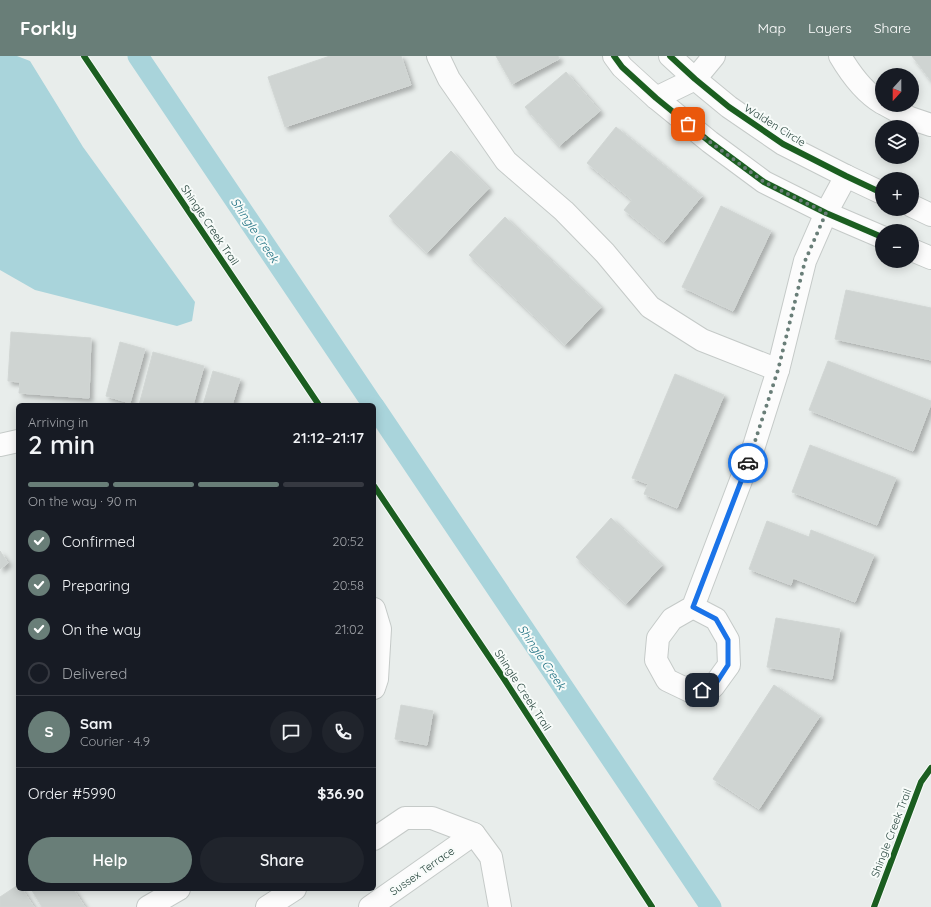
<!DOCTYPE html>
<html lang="en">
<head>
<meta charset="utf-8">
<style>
	body { margin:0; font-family:Quicksand,sans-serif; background:#20242c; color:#f1f3f6; height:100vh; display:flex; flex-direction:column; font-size:15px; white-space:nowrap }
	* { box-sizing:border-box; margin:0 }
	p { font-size:13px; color:#9ea1a6 }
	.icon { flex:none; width:22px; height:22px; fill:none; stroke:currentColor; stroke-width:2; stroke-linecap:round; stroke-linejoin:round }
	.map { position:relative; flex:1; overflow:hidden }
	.side { position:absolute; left:16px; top:347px; width:360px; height:488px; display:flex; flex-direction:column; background:#171b24; border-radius:6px; box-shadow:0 2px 10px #0003 }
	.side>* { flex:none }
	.needle { width:26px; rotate:201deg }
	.controls { position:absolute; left:875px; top:12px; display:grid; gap:8px }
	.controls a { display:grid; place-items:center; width:44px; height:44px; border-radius:50%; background:#171b24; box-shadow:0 2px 10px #0003; font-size:20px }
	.pin { position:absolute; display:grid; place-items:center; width:34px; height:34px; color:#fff; margin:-17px; border-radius:8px; box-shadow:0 2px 6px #0006 }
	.courier { position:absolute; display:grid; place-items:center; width:40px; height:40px; margin:-20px; border:3px solid #1a73e8; border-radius:50%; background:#fff; color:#222; box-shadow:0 1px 5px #0007 }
	.head em { font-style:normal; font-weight:600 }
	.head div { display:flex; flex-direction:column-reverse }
	.head { display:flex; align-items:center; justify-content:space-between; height:68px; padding:0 12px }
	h1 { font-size:26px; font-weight:600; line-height:30px }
	.bar { display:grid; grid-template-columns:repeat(4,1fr); gap:6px 4px; align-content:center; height:48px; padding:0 12px }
	.bar i { height:5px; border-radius:3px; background:#363941 }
	.bar .current { background:#697e78 }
	.bar p { grid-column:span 4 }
	.line { display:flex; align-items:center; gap:10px; padding:0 12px; border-top:1px solid #363941 }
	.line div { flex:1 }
	.round { display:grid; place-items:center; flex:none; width:42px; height:42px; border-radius:21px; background:#20242c }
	ol { padding:0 12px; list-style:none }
	li { display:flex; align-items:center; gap:12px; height:44px }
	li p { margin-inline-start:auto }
	li .icon { padding:4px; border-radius:50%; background:#697e78; color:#fff; stroke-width:4 }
	li:last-child { color:#9ea1a6 }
	li i { width:22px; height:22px; border:2px solid #363941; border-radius:50% }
	.primary-button { display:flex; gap:8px; margin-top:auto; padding:8px 12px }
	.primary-button a { flex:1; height:46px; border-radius:24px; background:#697e78; color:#fff; font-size:16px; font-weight:600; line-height:46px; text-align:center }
	.primary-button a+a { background:#20242c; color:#f1f3f6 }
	header { display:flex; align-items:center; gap:24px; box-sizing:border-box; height:56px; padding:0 20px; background:#697e78; color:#fff }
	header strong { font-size:19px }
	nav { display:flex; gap:22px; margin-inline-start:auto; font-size:14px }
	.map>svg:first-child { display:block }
	.water { fill:#a9d4db }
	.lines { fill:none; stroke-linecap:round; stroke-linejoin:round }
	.canal { stroke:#a9d4db; stroke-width:21 }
	.building { fill:#cfd4d2; stroke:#d1d6d4; filter:url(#shadow) }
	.minor-casing { stroke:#c5cac8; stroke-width:24 }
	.minor { stroke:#fcfcfc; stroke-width:22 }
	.cycleway-casing { stroke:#f7fbf9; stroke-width:8 }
	.cycleway { stroke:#1b5e20; stroke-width:6 }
	.done { stroke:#697e78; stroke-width:4; stroke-dasharray:0 7.2 }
	.route { stroke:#1a73e8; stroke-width:5 }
	.labels { text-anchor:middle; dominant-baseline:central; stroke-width:4; stroke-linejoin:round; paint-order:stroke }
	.street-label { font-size:11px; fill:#24423a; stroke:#f7fbf9 }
	.water-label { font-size:12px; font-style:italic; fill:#1c6f80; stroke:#f7fbf9 }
</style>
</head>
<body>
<header>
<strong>Forkly</strong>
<nav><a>Map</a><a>Layers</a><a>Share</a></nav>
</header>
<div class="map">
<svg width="931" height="851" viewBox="0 0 931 851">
	<defs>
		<filter id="shadow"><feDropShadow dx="3.5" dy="3.5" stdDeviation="2" flood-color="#0004"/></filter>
	</defs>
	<rect width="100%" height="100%" fill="#e8edeb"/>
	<path class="water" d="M 0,0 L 17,0 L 30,5 L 83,91 L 195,246 L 192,265 L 177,270 L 35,234 L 0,214 Z"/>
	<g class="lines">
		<g class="canal">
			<path d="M 138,0 L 373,349"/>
			<path d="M 374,350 L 711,851"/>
		</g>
	</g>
	<g class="building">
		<path d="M 330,0 L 401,0 L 411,29 L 285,71 L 268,21 Z"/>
		<path d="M 496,0 L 558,0 L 559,3 L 512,28 Z"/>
		<path d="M 912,0 L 931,0 L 931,25 Z"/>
		<path d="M 566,16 L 600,55 L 559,90 L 525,51 Z"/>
		<path d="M 616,71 L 702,140 L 664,186 L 624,154 L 632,144 L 587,107 Z"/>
		<path d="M 451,95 L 489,132 L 427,197 L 389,160 Z"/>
		<path d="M 721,150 L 771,175 L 733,255 L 682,231 Z"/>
		<path d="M 505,161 L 601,251 L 565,289 L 469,199 Z"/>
		<path d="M 846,234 L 931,252 L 931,304 L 835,283 Z"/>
		<path d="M 11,276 L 91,282 L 89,342 L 19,337 L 20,326 L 8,325 Z"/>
		<path d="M 120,286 L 145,293 L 130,347 L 106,340 Z"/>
		<path d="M 153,296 L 204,310 L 193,349 L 139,349 Z"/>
		<path d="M 828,305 L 931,345 L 931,348 L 913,395 L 809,354 Z"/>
		<path d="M 213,315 L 240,323 L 232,349 L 203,349 Z"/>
		<path d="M 675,318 L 724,339 L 677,452 L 644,438 L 648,428 L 632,422 Z"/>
		<path d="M 810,389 L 896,422 L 877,469 L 792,436 Z"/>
		<path d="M 611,462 L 662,509 L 626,548 L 576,501 Z"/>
		<path d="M 767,465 L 809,481 L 811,474 L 874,499 L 855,546 L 793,522 L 791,529 L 749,513 Z"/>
		<path d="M 0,495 L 8,507 L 0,513 Z"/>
		<path d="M 776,562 L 840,573 L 832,623 L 767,611 Z"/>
		<path d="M 774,629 L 820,660 L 759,753 L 713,723 Z"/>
		<path d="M 401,649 L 433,655 L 427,689 L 395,683 Z"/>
		<path d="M 18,829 L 18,833 L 22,833 L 34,851 L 0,851 L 0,841 Z"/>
		<path d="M 31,833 L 73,833 L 85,851 L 42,851 Z"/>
	</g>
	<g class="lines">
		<g class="minor-casing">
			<g id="minor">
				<path d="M 438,0 L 449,23 L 506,105 L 564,155 L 605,197 L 650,251 L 702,284 L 778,314"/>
				<path d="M 614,0 L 622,11 L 656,42 L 710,86 L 764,126 L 826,157 L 882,181"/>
				<path d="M 670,0 L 695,23 L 729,51 L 783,88 L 846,120 L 882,137"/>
				<path d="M 840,0 C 850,17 865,37 882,47"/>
				<path d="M 656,42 L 695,23 L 714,0"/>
				<path d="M 886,49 L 910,62 L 931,69"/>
				<path d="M 912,150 L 931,159"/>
				<path d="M 912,194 L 931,202"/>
				<path d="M 0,389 L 18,385"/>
				<path d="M 693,551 L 716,563 L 728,584 L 729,609 L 713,631 L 692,636 L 667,624 L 656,604 L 658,582 L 672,563 L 693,551 L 754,390 L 778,314 L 805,205 L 826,157 L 846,120"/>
				<path d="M 374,553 L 380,573 L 377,623 L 374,632"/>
				<path d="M 374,783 L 405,762 L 432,762 L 474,778 L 491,801 L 500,851"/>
				<path d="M 148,851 L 179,833"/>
				<path d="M 267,851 L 295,833"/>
				<path d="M 370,851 L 474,778"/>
			</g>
		</g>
		<use href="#minor" class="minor"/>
		<g class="cycleway-casing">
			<g id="cycleway">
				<path d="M 84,0 L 319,349"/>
				<path d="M 614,0 L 622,11 L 656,42 L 710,86 L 764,126 L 826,157 L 882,181"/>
				<path d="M 670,0 L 695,23 L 729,51 L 783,88 L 846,120 L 882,137"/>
				<path d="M 374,430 L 504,623 L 652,851"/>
				<path d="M 874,851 L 921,726 L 931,712"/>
			</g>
		</g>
		<use href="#cycleway" class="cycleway"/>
	</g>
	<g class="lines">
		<path class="done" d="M 688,68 L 710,86 L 764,126 L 826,157 L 805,205 L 778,314 L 748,407"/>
		<path class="route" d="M 702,634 L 713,632 L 728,609 L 728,584 L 716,563 L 693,551 L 748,407"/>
	</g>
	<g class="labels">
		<g class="street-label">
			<text transform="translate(775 69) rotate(32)">Walden Circle</text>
			<text transform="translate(210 169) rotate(56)">Shingle Creek Trail</text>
			<text transform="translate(523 634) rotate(57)">Shingle Creek Trail</text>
			<text transform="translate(891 777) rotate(-69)">Shingle Creek Trail</text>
			<text transform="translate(422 815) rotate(-35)">Sussex Terrace</text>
		</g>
		<g class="water-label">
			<text transform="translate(255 174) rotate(56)">Shingle Creek</text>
			<text transform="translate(542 601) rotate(56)">Shingle Creek</text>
		</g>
	</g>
</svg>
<div class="controls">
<a><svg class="needle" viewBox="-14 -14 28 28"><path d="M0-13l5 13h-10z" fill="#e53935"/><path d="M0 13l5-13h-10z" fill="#9ea1a6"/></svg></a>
<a><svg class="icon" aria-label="layers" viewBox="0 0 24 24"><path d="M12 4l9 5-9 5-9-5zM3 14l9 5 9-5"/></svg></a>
<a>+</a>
<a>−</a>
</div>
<div class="pin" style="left:688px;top:68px;background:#ea580c"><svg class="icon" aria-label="bag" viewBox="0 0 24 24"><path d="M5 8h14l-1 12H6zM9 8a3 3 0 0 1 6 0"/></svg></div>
<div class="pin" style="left:702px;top:634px;background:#1f2937"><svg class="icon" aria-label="home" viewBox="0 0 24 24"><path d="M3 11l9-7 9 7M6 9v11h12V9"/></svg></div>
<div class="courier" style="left:748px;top:407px"><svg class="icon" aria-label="car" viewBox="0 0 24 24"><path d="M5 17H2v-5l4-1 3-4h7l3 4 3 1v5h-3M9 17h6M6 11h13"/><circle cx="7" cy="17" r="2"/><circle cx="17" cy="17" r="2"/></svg></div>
<section class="side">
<div class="head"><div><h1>2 min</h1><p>Arriving in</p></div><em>21:12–21:17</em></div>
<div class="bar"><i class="current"></i><i class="current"></i><i class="current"></i><i></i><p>On the way · 90 m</p></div>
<ol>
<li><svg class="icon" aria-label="check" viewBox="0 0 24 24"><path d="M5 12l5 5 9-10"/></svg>Confirmed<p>20:52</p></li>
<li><svg class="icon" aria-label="check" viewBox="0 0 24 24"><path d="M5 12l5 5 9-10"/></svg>Preparing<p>20:58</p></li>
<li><svg class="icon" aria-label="check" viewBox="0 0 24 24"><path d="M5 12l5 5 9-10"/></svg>On the way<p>21:02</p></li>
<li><i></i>Delivered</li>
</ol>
<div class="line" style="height:72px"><b class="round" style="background:#697e78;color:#fff">S</b><div><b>Sam</b><p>Courier · 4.9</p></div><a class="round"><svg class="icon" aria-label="chat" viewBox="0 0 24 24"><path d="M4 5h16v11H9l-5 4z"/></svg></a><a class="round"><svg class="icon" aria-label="phone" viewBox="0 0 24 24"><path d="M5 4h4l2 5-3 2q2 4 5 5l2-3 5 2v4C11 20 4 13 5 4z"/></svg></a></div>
<div class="line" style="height:52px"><div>Order #5990</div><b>$36.90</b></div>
<div class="primary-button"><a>Help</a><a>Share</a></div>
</section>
</div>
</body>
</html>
